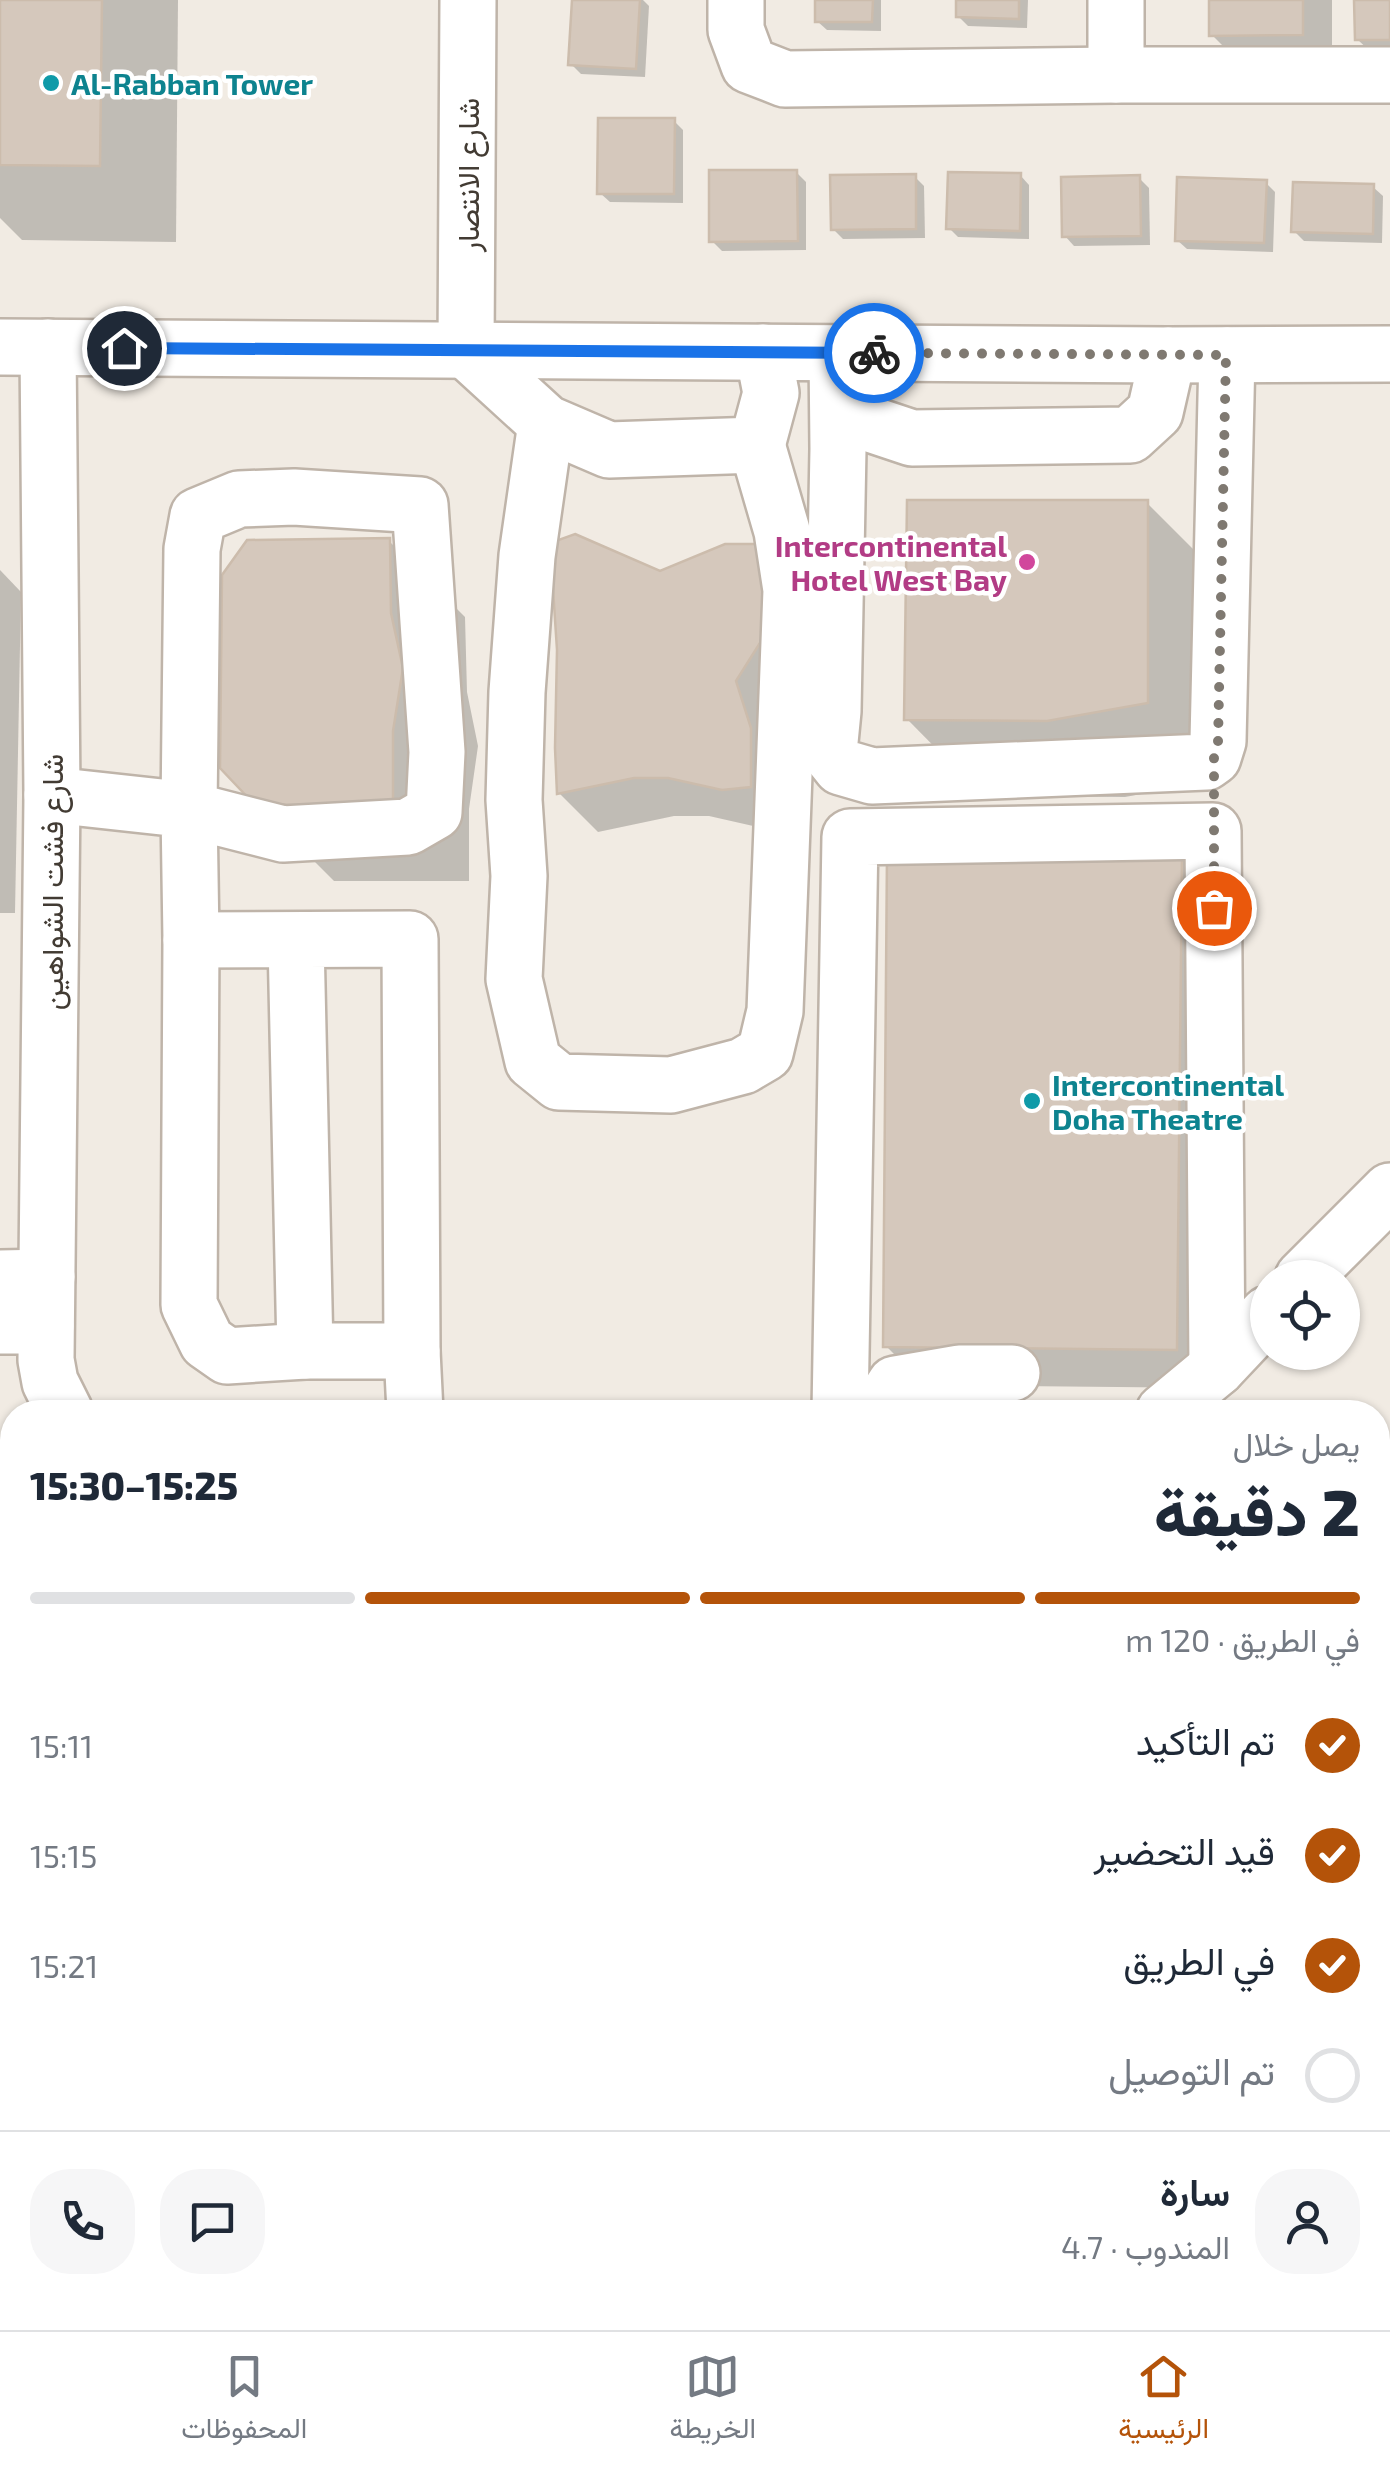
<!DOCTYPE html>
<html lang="ar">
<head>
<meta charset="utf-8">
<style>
	body { margin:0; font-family:"Exo 2",Vazirmatn,sans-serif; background:#f6f6f7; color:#1f2937; direction:rtl; height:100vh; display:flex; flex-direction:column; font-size:38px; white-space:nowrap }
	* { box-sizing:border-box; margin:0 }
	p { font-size:32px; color:#747a83 }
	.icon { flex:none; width:55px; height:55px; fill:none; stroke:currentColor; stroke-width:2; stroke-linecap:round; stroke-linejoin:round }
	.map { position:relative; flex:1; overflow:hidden; direction:ltr }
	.drawer { position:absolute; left:0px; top:1400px; width:1390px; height:930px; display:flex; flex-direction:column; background:#fff; border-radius:40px 40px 0 0; box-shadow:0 2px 8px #0004; direction:rtl }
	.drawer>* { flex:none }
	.buttons { position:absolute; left:1250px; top:1260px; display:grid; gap:20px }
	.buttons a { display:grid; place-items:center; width:110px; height:110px; border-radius:50%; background:#fff; box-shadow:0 2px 8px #0004; font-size:50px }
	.pin { position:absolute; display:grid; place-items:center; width:85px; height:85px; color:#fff; margin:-42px; border:5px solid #fff; border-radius:50%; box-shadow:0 2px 10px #0007 }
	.courier { position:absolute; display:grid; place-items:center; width:100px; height:100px; margin:-50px; border:8px solid #1a73e8; border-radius:50%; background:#fff; color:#222; box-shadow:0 2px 12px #0007 }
	.headline em { font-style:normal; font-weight:800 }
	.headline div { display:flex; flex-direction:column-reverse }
	.headline { display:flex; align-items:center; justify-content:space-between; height:170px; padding:0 30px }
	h1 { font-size:65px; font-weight:800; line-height:75px }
	.bar { display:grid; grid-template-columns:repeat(4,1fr); gap:15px 10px; align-content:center; height:120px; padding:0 30px }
	.bar i { height:12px; border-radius:8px; background:#e0e1e3 }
	.bar .active { background:#b45309 }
	.bar p { grid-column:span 4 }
	.line { display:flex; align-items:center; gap:25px; padding:0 30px; border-top:2px solid #e0e1e3 }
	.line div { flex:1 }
	.round { display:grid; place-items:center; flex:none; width:105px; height:105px; border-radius:40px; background:#f6f6f7 }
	ol { padding:0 30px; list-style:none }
	li { display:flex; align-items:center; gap:30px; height:110px }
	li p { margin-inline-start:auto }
	li .icon { padding:10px; border-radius:50%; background:#b45309; color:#fff; stroke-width:4 }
	li:last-child { color:#747a83 }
	li i { width:55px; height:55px; border:5px solid #e0e1e3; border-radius:50% }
	.tab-bar { display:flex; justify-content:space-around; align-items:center; height:140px; border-top:2px solid #e0e1e3; background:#fff; font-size:28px; color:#747a83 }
	.tab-bar a { display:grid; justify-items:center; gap:5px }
	.tab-bar .active { color:#b45309 }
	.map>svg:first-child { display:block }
	.green { fill:#d1e4ac }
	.shadow { fill:#0003 }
	.building { fill:#d5c8bc; stroke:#ccbcac; stroke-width:2.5 }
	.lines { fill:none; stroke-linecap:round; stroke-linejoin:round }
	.minor-casing { stroke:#bfb4a9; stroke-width:60 }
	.major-casing { stroke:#dfac63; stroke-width:60 }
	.path { stroke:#bdac98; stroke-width:6; stroke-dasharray:5 5; stroke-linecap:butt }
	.minor { stroke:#fff; stroke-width:55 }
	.major { stroke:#fbd192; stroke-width:55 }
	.done { stroke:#7f7971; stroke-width:10; stroke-dasharray:0 18 }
	.route { stroke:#1a73e8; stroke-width:12 }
	.culture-dot { fill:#0f9aa8; stroke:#fff; stroke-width:4 }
	.hotel-dot { fill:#d1479c; stroke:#fff; stroke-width:4 }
	.labels { text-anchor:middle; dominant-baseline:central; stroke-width:9; stroke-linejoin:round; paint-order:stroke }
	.culture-label { font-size:30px; font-weight:bold; fill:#0d838f; stroke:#fff; text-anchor:start }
	.street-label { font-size:30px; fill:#423b33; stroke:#fff }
	.hotel-label { font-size:30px; font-weight:bold; fill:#b23c85; stroke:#fff; text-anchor:end }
</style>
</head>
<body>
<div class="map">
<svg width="1390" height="2330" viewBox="0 0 1390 2330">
	<rect width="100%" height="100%" fill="#f1ebe3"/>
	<path class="green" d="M 314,2318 L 832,2318 L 801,2330 L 302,2330 Z"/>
	<g class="shadow">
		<path d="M 0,0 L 178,0 L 176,242 L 22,240 L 0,218 Z"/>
		<path d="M 574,0 L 643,0 L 649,6 L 645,77 L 581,74 L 571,64 Z"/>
		<path d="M 818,0 L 881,0 L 881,31 L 827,30 L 817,21 Z"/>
		<path d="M 959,0 L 1028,0 L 1027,28 L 968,26 L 958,16 Z"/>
		<path d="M 1211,0 L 1332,0 L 1332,64 L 1242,65 L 1212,35 Z"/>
		<path d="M 1357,0 L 1390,0 L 1390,70 L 1357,39 Z"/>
		<path d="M 674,121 L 683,130 L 683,203 L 610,202 L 600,193 Z"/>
		<path d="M 796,172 L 806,182 L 806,250 L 722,251 L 712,241 Z"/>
		<path d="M 1020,175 L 1029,185 L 1029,239 L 958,237 L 949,228 Z"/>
		<path d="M 915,177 L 924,186 L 925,238 L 843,239 L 833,229 Z"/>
		<path d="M 1139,178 L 1149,188 L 1150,245 L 1074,246 L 1065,236 Z"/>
		<path d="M 1265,182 L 1275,192 L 1273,252 L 1187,249 L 1177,240 Z"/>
		<path d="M 1373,187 L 1383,196 L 1382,243 L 1304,241 L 1294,231 Z"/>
		<path d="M 1147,503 L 1224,580 L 1224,779 L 1125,797 L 983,796 L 907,719 Z"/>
		<path d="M 389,541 L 465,617 L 467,692 L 478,746 L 469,809 L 469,881 L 334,881 L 257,804 Z"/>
		<path d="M 0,570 L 21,592 L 15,913 L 0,913 Z"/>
		<path d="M 660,573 L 809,598 L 762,828 L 709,816 L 674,816 L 598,832 L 559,793 Z"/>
		<path d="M 1181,858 L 1220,897 L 1216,1388 L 925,1385 L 886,1346 Z"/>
	</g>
	<g class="building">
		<path d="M 0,0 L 102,0 L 100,166 L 0,165 Z"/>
		<path d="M 572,0 L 640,0 L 636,69 L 568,65 Z"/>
		<path d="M 815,0 L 873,0 L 872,22 L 815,22 Z"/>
		<path d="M 956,0 L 1019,0 L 1019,19 L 956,17 Z"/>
		<path d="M 1209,0 L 1303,0 L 1303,35 L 1209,36 Z"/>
		<path d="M 1354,0 L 1390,0 L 1390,40 L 1355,40 Z"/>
		<path d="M 598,118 L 675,118 L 674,194 L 597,194 Z"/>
		<path d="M 709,170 L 797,170 L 798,241 L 709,242 Z"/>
		<path d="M 948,172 L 1021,173 L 1020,231 L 946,229 Z"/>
		<path d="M 916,174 L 916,229 L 831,230 L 830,175 Z"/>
		<path d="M 1140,175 L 1141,236 L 1062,237 L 1061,177 Z"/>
		<path d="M 1177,177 L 1267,180 L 1264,243 L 1175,241 Z"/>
		<path d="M 1293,182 L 1374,184 L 1373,234 L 1291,232 Z"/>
		<path d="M 907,500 L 1148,500 L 1148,703 L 1047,721 L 904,720 Z"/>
		<path d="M 575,534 L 660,571 L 725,544 L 759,544 L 771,556 L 765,635 L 736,681 L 751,728 L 751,787 L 722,790 L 668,778 L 634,778 L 557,794 L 555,748 L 557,650 L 550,543 Z"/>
		<path d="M 390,538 L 391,613 L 403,668 L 393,731 L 393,805 L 255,805 L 220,768 L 222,575 L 247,540 Z"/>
		<path d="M 887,853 L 1182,855 L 1177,1350 L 883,1347 Z"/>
	</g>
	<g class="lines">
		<g class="minor-casing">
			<g id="minor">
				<path d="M 468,0 L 466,350 L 546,423 L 609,450 L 757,445 L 771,393 L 763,352"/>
				<path d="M 736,0 L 736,30 L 749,65 L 785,79 L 1116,75 L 1390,75"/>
				<path d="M 1116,0 L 1116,75"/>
				<path d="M 0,347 L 1168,355 L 1390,354"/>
				<path d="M 48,347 L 52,795 L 46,1360 L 50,1382 L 65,1412"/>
				<path d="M 837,353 L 838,449 L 833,711 L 829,752 L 841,767 L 872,776 L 1206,762 L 1213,757 L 1218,741 L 1227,355"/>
				<path d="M 842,365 L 867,423 L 912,438 L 1130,435 L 1155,412 L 1168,355"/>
				<path d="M 546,423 L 527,556 L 517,692 L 514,800 L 519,876 L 514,979 L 533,1061 L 559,1082 L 671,1085 L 743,1066 L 765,1053 L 775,1011 L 791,590 L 782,531 L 757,445"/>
				<path d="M 52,795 L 189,810 L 283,834 L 408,827 L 434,812 L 437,752 L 420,505 L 294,497 L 239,499 L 198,516 L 192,549 L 189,810 L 191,940 L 410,939 L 412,1351 L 305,1351 L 296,940"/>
				<path d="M 191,940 L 189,1305 L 207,1342 L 227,1356 L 305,1351"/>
				<path d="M 0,1278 L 47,1277"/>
				<path d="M 1303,1278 L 1390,1191"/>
				<path d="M 0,1326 L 46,1326"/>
				<path d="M 412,1351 L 415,1412"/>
				<path d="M 840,1412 L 850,837 L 1213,831 L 1217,1368"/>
				<path d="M 877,1412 L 895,1384 L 959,1373 L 1012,1373"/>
				<path d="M 1164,1412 L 1217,1368 L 1268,1314"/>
				<path d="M 12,1530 L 6,1540 L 4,1872 L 12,2045"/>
			</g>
		</g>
		<g class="major-casing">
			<g id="major">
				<path d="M 1378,2031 L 1390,2021"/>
				<path d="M 1378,2114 L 1390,2104"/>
				<path d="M 1378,2261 L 1390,2253"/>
				<path d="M 873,2330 L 903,2318"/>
				<path d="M 1065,2330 L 1088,2318"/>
				<path d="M 1280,2330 L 1298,2318"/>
			</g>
		</g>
		<g class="path">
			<path d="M 762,2318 L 773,2330"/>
			<path d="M 536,2330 L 568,2318"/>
		</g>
		<use href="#minor" class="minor"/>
		<use href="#major" class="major"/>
	</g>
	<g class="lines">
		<path class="done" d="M 874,353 L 1226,355 L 1218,742 L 1214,756 L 1214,908"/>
		<path class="route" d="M 124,348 L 874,353"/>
	</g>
	<g class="culture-dot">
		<circle cx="51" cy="83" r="10"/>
		<circle cx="1032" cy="1101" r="10"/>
	</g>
	<circle class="hotel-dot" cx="1027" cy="562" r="10"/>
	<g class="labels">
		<g class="culture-label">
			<text x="71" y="83">Al-Rabban Tower</text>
			<text x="1052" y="1084">Intercontinental<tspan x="1052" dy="34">Doha Theatre</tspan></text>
		</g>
		<g class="street-label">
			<text transform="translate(467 175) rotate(-90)">شارع الانتصار</text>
			<text transform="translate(51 882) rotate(-90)">شارع فشت الشواهين</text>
		</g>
		<g class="hotel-label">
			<text x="1007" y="545">Intercontinental<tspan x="1007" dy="34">Hotel West Bay</tspan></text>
		</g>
	</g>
</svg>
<div class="buttons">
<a><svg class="icon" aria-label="locate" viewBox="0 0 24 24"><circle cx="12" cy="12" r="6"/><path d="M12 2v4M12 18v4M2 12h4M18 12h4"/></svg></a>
</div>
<div class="pin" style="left:1214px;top:908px;background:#ea580c"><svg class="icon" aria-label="bag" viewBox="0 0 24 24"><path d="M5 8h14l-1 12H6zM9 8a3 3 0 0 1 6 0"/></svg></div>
<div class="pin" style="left:124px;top:348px;background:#1f2937"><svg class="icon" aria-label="home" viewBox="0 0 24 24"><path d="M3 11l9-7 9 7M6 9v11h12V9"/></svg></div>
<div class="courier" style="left:874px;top:353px"><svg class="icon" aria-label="bike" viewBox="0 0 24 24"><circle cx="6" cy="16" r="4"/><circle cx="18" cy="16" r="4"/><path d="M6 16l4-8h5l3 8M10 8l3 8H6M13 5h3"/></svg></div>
<section class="drawer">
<div class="headline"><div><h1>2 دقيقة</h1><p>يصل خلال</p></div><em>15:25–15:30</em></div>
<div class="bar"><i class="active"></i><i class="active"></i><i class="active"></i><i></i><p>في الطريق · 120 m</p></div>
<ol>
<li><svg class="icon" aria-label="check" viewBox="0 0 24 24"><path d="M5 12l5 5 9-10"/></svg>تم التأكيد<p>15:11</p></li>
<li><svg class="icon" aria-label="check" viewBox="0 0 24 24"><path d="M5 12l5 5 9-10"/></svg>قيد التحضير<p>15:15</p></li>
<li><svg class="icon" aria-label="check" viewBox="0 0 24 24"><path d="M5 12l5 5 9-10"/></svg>في الطريق<p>15:21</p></li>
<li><i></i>تم التوصيل</li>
</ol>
<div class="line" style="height:180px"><a class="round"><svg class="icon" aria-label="person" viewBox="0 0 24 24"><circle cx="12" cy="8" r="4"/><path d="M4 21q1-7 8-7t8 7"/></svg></a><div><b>سارة</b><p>المندوب · 4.7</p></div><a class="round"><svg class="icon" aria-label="chat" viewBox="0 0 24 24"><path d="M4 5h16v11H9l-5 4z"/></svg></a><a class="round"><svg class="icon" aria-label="phone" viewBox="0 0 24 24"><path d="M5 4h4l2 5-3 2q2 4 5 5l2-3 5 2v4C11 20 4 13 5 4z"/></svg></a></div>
</section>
</div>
<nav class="tab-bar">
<a class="active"><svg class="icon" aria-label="home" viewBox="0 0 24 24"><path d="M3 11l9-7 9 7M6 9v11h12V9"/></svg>الرئيسية</a>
<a><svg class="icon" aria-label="map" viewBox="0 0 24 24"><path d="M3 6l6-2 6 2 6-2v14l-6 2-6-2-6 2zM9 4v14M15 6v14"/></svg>الخريطة</a>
<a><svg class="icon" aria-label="saved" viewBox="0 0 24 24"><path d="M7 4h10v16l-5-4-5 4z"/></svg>المحفوظات</a>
</nav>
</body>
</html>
